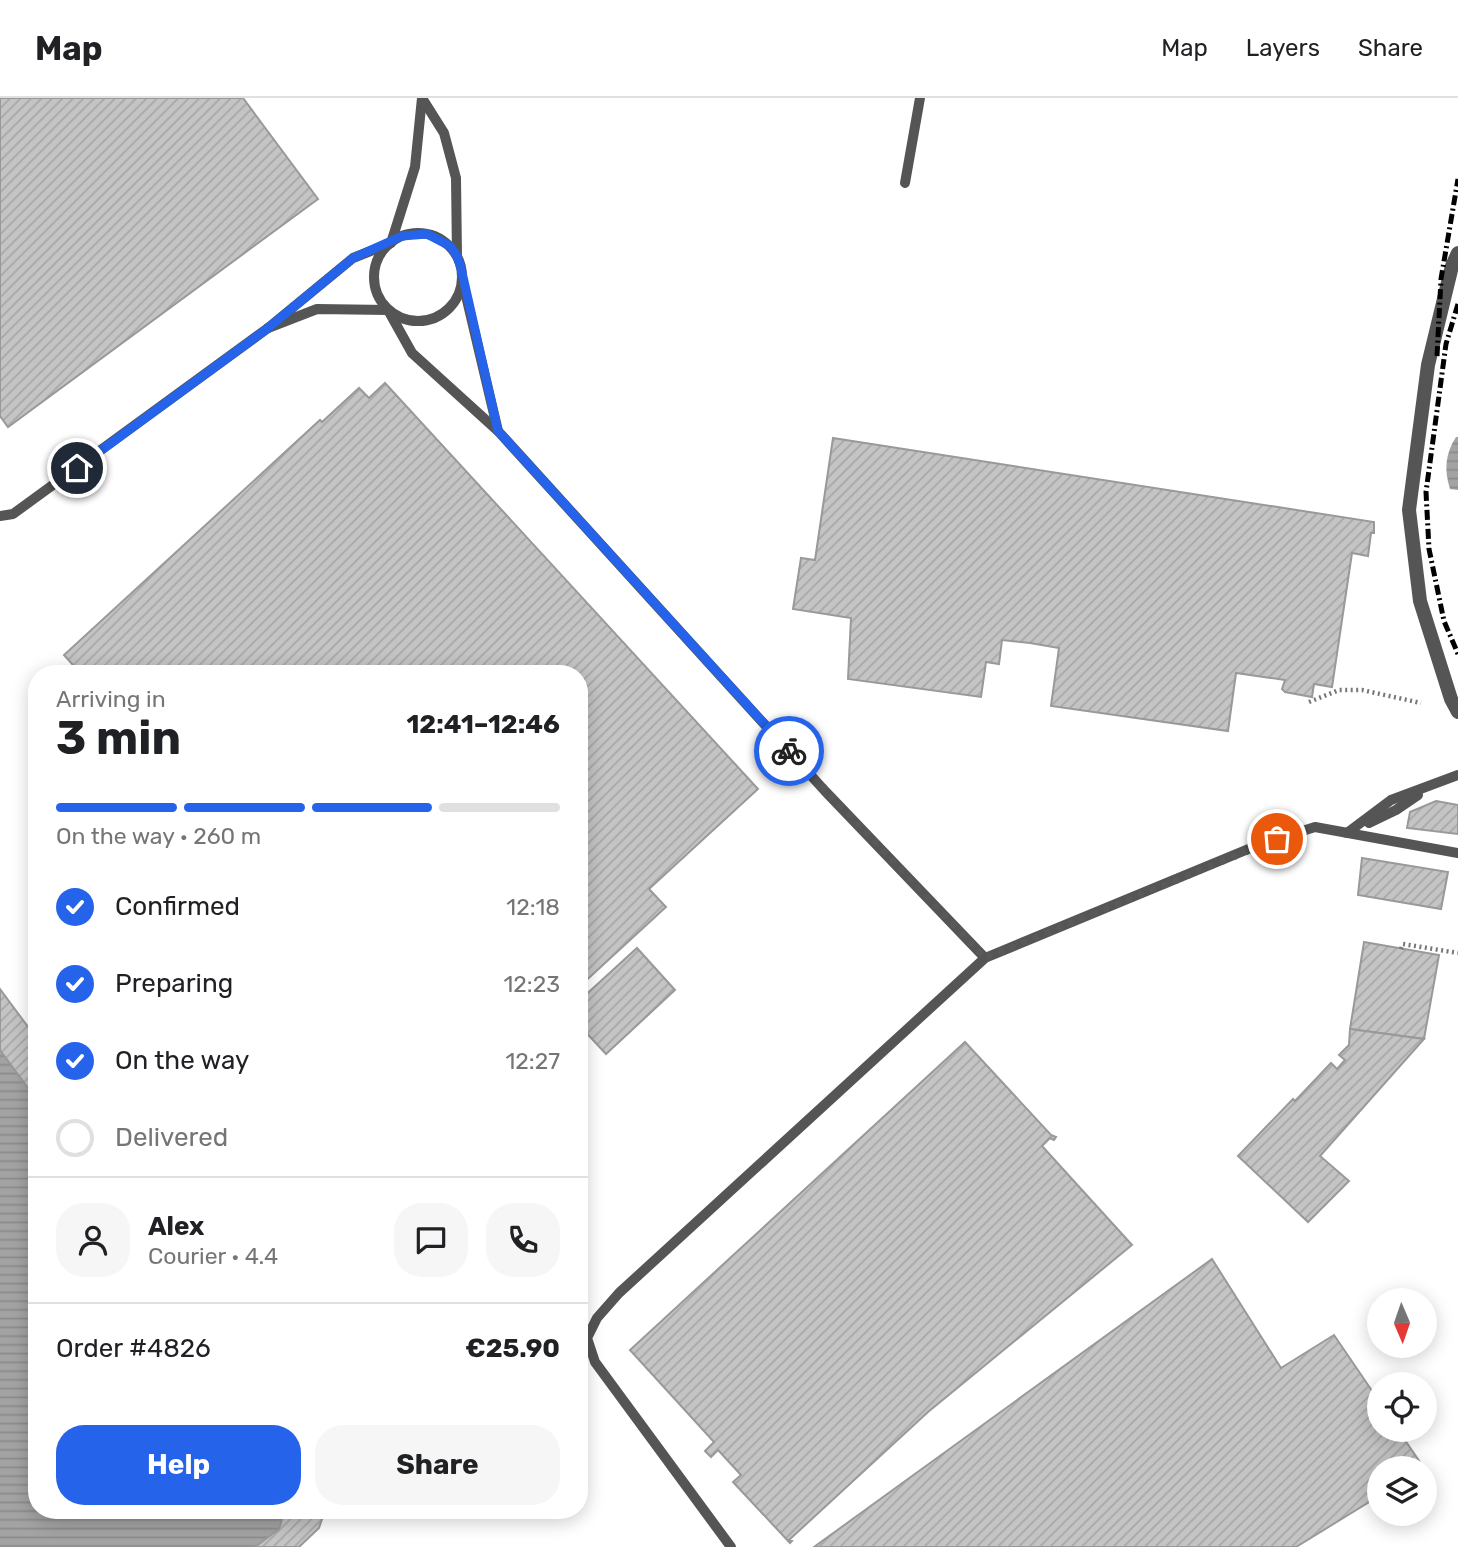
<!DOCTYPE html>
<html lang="en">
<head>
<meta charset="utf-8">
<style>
	body { margin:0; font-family:Rubik,sans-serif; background:#f6f6f6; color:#202124; height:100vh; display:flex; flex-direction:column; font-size:26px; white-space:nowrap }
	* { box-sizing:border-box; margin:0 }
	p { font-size:23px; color:#757577 }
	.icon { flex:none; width:38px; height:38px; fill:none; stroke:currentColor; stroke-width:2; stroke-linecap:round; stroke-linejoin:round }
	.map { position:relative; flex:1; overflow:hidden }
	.side { position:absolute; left:28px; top:567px; width:560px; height:854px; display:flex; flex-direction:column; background:#fff; border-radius:28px; box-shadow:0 4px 18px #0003 }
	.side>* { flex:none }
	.needle { width:46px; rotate:178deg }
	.controls { position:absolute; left:1367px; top:1190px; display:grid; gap:14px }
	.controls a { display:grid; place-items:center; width:70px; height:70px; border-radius:50%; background:#fff; box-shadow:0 4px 18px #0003; font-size:35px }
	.pin { position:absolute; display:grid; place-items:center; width:60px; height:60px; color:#fff; margin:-30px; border:4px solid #fff; border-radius:50%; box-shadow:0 2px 7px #0007 }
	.courier { position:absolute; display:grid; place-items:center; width:70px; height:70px; margin:-35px; border:5px solid #2563eb; border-radius:50%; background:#fff; color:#222; box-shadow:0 2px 9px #0007 }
	.head em { font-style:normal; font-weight:700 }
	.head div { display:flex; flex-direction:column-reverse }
	.head { display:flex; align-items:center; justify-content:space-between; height:119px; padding:0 28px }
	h1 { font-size:46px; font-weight:700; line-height:52px }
	.bar { display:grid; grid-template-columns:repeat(4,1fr); gap:10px 7px; align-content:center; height:84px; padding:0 28px }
	.bar i { height:9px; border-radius:5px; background:#e0e0e0 }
	.bar .active { background:#2563eb }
	.bar p { grid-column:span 4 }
	.line { display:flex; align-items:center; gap:18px; padding:0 28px; border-top:2px solid #e0e0e0 }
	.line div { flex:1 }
	.round { display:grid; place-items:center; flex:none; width:74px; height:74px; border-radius:28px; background:#f6f6f6 }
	ol { padding:0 28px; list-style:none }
	li { display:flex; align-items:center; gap:21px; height:77px }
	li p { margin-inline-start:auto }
	li .icon { padding:7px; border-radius:50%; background:#2563eb; color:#fff; stroke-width:4 }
	li:last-child { color:#757577 }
	li i { width:38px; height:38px; border:4px solid #e0e0e0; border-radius:50% }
	.button { display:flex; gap:14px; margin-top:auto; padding:14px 28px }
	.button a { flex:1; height:80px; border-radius:28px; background:#2563eb; color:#fff; font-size:28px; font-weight:700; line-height:80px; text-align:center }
	.button a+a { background:#f6f6f6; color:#202124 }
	header { display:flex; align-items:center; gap:42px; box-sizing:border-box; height:98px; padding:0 35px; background:#fff; border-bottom:2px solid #e0e0e0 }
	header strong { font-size:33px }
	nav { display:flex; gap:38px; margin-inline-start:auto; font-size:24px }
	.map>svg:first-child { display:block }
	.water { fill:url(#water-rules) }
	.building { fill:url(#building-hatch); stroke:#999; stroke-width:2 }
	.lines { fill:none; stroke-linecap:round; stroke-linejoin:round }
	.path { stroke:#777; stroke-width:4.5; stroke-dasharray:2 3.5; stroke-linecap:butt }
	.service { stroke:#555; stroke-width:10 }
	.tertiary { stroke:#555; stroke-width:14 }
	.rail { stroke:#000; stroke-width:5; stroke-dasharray:10 3.5 2 3.5; stroke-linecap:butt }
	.done { stroke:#595959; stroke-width:7; stroke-dasharray:0 12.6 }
	.route { stroke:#2563eb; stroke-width:9 }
</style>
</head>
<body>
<header>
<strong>Map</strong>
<nav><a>Map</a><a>Layers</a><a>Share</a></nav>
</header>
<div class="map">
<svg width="1458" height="1449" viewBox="0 0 1458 1449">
	<defs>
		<pattern id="water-rules" width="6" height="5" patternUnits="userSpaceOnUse" patternTransform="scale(1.75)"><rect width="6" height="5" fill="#a3a3a3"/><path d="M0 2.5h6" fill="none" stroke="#8b8b8b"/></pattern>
		<pattern id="building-hatch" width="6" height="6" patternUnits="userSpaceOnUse" patternTransform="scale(1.75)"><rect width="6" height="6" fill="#c4c4c4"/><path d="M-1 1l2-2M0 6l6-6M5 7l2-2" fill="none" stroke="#a7a7a7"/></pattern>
	</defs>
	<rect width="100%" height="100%" fill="#fff"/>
	<g class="water">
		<path d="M 1456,339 L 1458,339 L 1458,392 L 1450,391 C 1444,372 1445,356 1456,339 Z"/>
		<path d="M 0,952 L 37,1002 L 37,1412 L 285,1412 L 279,1431 L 255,1449 L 0,1449 Z"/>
	</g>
	<g class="building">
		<path d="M 0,0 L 243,0 L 318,101 L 8,329 L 0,318 Z"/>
		<path d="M 385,285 L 758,691 L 649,791 L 666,809 L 579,889 L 579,576 L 81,576 L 64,557 L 320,322 L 322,324 L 359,290 L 369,300 Z"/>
		<path d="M 833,340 L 1374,424 L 1374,435 L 1371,435 L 1368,458 L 1352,455 L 1332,589 L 1314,586 L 1312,599 L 1285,594 L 1282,591 L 1285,582 L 1236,575 L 1228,633 L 1051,608 L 1059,550 L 1030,545 L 1002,542 L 999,566 L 986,564 L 981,599 L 848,581 L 851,520 L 793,511 L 801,460 L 815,462 Z"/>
		<path d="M 1436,703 L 1458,707 L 1458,736 L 1407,730 L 1410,714 Z"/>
		<path d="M 1362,760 L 1448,774 L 1441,811 L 1358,797 Z"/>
		<path d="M 1364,844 L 1439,857 L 1424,941 L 1350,931 Z"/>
		<path d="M 637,850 L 675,892 L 606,956 L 579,927 L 579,903 Z"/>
		<path d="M 0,891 L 37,941 L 37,1002 L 0,952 Z"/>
		<path d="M 1350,931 L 1424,941 L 1320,1058 L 1349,1083 L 1308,1124 L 1238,1058 L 1293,1001 L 1295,1003 L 1331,965 L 1337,971 L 1345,962 L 1339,957 L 1349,947 Z"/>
		<path d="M 965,944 L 1051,1037 L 1056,1039 L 1054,1042 L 1050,1040 L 1042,1048 L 1132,1147 L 928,1314 L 789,1442 L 792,1443 L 790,1445 L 733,1384 L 741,1377 L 718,1352 L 711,1359 L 705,1353 L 714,1344 L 630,1252 Z"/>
		<path d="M 1212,1161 L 1281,1270 L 1334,1237 L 1379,1303 L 1379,1332 L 1398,1332 L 1424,1370 L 1379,1370 L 1379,1398 L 1296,1449 L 814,1449 Z"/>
		<path d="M 285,1412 L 325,1412 L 319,1430 L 299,1449 L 255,1449 L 279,1431 Z"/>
	</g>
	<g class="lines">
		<g class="path">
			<path d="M 1309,604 L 1339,592 L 1362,592 L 1421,605"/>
			<path d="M 1401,851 L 1403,846 L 1458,855"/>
		</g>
		<g class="service">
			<path d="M 422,0 L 444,35 L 456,80 L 457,158"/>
			<path d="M 905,85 L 920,0"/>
			<circle cx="418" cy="179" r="44"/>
			<path d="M 463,185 L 498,333"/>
			<path d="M 268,230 L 317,211 L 388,212 L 412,255 L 498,333 L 825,693 L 985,860"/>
			<path d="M 0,418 L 13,416 L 268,230 L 353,160 L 391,145 L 415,69 L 422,0"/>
			<path d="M 1369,725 L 1396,712 L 1418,697"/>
			<path d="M 1347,735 L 1391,702 L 1458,677"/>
			<path d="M 731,1449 L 595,1264 L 587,1240 L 597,1220 L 619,1195 L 985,860 L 1258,747 L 1315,729 L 1458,755"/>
		</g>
		<path class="tertiary" d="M 1458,155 L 1452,168 L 1428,267 L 1409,412 L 1420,503 L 1451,601 L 1458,614"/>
		<g class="rail">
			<path d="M 1458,206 L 1446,246 L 1426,394 L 1429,451 L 1444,523 L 1458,556"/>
			<path d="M 1437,258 L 1441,181 L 1458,81"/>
		</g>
	</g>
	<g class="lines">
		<path class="done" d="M 789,653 L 985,860 L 1277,741"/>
		<path class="route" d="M 77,370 L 268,230 L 353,160 L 402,138 L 427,136 L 450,148 L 457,158 L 461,170 L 498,333 L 789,653"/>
	</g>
</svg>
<div class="controls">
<a><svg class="needle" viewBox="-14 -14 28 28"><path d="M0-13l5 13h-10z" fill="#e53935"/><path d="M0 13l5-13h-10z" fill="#757577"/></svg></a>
<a><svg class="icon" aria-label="locate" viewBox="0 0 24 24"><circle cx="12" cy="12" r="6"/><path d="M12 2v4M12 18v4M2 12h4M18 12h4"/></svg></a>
<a><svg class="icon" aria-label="layers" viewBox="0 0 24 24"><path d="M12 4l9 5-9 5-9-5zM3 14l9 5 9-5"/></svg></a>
</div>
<div class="pin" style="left:1277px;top:741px;background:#ea580c"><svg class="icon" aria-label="bag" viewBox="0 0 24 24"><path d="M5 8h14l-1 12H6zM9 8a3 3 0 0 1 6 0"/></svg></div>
<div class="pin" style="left:77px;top:370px;background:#1f2937"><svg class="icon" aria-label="home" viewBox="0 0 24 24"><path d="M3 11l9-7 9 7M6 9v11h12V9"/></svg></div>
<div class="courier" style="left:789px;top:653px"><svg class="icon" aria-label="bike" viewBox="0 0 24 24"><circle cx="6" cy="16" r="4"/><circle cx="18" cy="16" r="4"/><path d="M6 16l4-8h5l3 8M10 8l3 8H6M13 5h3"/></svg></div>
<section class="side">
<div class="head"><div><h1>3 min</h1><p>Arriving in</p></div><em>12:41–12:46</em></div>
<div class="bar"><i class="active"></i><i class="active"></i><i class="active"></i><i></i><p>On the way · 260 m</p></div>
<ol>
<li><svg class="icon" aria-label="check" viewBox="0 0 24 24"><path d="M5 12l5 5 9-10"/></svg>Confirmed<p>12:18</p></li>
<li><svg class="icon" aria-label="check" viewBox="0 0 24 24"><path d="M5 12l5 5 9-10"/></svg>Preparing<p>12:23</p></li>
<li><svg class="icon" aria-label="check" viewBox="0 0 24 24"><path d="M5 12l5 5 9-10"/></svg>On the way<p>12:27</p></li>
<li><i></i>Delivered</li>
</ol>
<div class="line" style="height:126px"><a class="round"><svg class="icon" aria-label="person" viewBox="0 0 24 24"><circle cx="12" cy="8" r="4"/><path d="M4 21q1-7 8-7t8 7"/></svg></a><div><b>Alex</b><p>Courier · 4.4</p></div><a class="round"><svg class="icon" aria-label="chat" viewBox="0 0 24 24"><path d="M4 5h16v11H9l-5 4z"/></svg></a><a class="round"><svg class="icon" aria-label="phone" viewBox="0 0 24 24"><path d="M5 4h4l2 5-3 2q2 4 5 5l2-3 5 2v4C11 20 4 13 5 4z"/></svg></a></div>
<div class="line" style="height:91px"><div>Order #4826</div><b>€25.90</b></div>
<div class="button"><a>Help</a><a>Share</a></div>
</section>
</div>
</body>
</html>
